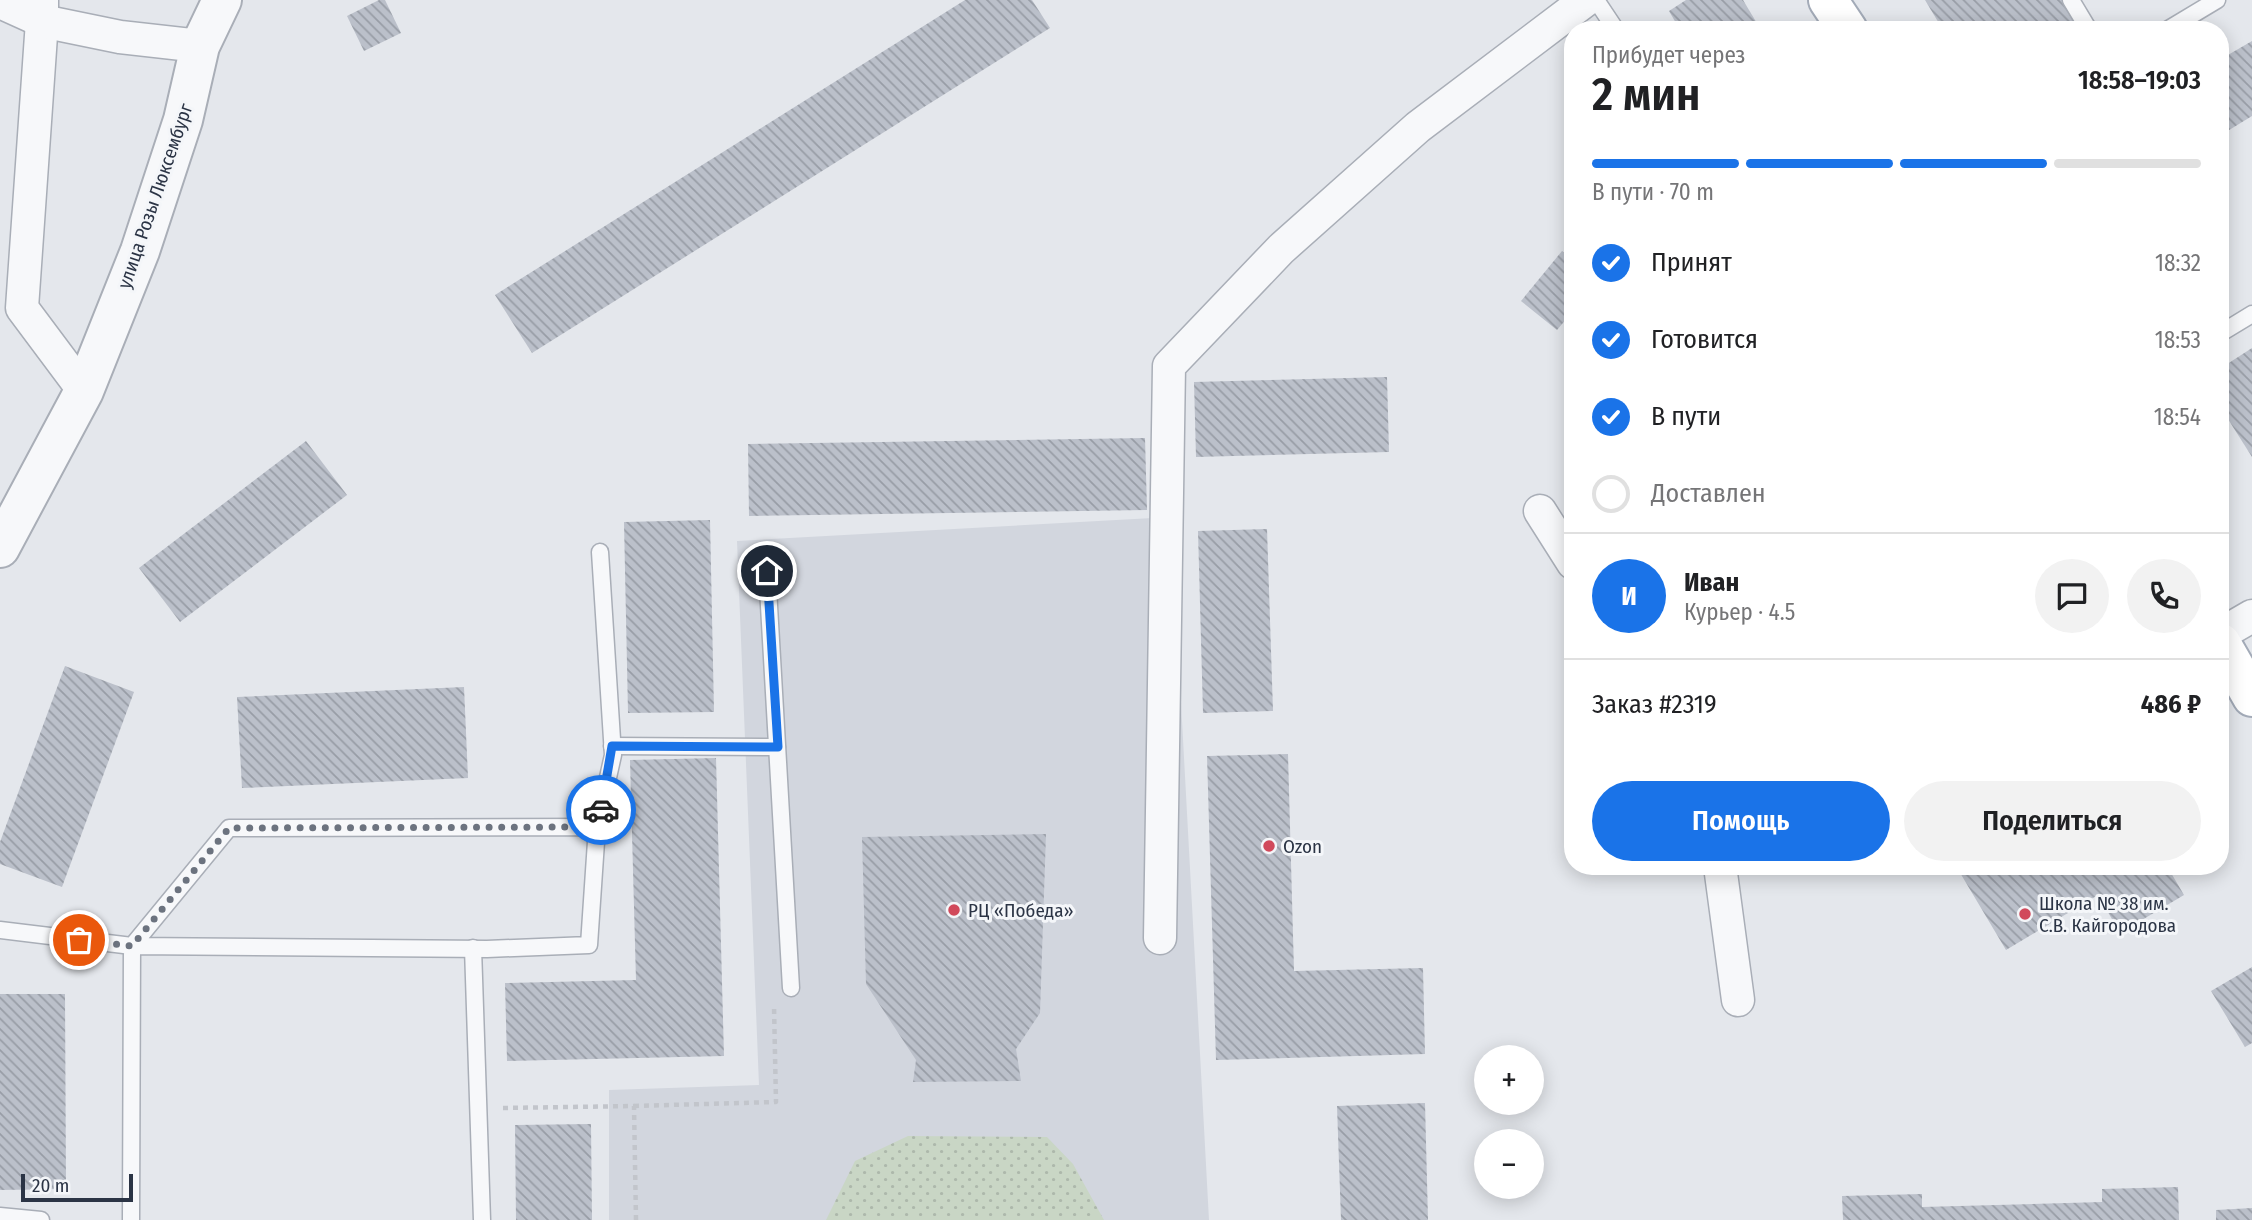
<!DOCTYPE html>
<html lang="ru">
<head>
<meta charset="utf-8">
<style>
	body { margin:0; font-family:"Fira Sans Condensed",sans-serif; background:#f2f2f2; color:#202124; height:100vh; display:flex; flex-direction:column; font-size:26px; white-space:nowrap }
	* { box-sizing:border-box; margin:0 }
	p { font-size:23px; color:#757577 }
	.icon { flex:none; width:38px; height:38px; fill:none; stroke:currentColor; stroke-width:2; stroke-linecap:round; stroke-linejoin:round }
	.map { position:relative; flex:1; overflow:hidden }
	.sheet { position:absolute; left:1564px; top:21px; width:665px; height:854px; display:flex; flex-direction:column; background:#fff; border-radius:28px; box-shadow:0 4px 18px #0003 }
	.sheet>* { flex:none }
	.controls { position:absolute; left:1474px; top:1045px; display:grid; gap:14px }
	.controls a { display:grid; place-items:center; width:70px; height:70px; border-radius:50%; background:#fff; box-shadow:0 4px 18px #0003; font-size:35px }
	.scale { position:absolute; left:21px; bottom:18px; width:112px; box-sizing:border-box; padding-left:7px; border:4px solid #2b3445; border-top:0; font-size:19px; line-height:24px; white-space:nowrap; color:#2b3445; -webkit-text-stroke:5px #f4f6f9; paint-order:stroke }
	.pin { position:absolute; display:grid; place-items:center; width:60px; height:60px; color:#fff; margin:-30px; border:4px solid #fff; border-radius:50%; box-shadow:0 2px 7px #0007 }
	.courier { position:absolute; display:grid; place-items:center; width:70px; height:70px; margin:-35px; border:5px solid #1a73e8; border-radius:50%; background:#fff; color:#222; box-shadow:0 2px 9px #0007 }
	.overview em { font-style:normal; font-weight:600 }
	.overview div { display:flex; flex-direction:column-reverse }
	.overview { display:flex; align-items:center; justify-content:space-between; height:119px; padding:0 28px }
	h1 { font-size:46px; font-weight:600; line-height:52px }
	.bar { display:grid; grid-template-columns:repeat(4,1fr); gap:10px 7px; align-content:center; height:84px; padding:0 28px }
	.bar i { height:9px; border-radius:5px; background:#e0e0e0 }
	.bar .on { background:#1a73e8 }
	.bar p { grid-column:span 4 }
	.line { display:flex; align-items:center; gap:18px; padding:0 28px; border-top:2px solid #e0e0e0 }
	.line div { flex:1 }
	.round { display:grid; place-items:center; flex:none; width:74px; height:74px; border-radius:37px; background:#f2f2f2 }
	ol { padding:0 28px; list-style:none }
	li { display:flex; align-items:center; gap:21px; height:77px }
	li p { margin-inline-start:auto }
	li .icon { padding:7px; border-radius:50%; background:#1a73e8; color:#fff; stroke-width:4 }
	li:last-child { color:#757577 }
	li i { width:38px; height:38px; border:4px solid #e0e0e0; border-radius:50% }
	.button { display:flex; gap:14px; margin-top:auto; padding:14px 28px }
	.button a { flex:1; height:80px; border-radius:42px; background:#1a73e8; color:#fff; font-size:28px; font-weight:600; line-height:80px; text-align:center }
	.button a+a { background:#f2f2f2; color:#202124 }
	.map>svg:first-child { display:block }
	.built { fill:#d2d6de }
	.grass { fill:url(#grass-dots) }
	.building { fill:url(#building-back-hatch) }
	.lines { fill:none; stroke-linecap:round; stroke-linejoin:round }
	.service-casing { stroke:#a9aeb7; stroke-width:19 }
	.minor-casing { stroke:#a9aeb7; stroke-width:35 }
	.tertiary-casing { stroke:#a9aeb7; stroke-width:42 }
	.primary-casing { stroke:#a3abb8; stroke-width:42 }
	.path { stroke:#c2c5cb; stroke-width:4.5; stroke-dasharray:5 5; stroke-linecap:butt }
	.service { stroke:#f7f8fa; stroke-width:16 }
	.minor { stroke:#f7f8fa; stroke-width:32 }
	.tertiary { stroke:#f7f8fa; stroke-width:38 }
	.primary { stroke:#fff; stroke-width:38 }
	.done { stroke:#6c737f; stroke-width:7; stroke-dasharray:0 12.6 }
	.route { stroke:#1a73e8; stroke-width:9 }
	.poi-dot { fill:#d1495b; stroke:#f4f6f9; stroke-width:2.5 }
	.labels { text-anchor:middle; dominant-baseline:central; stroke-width:6; stroke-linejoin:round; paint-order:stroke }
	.street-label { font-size:19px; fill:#2b3445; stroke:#f4f6f9 }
	.poi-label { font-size:19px; fill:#2b3445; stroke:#f4f6f9; text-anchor:start }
</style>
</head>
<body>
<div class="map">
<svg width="2252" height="1220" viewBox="0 0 2252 1220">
	<defs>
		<pattern id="grass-dots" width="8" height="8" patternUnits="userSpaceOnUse" patternTransform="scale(1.75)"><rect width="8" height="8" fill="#c9d6c5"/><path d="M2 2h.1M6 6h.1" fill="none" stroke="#adb8ab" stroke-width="1.8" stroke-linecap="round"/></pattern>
		<pattern id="building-back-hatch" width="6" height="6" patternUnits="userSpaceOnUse" patternTransform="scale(1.75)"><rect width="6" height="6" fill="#bbc0ca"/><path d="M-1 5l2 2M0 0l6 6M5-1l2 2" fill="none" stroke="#989da6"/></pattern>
	</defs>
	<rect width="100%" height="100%" fill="#e4e7ec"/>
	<path class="built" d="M 1171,517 L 1209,1220 L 609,1220 L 609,1090 L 759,1085 L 737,541 Z"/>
	<path class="grass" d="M 908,1136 L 1047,1137 L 1073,1164 L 1104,1220 L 826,1220 L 855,1161 Z"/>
	<g class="building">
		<path d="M 379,0 L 385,0 L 401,33 L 364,51 L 347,16 Z"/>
		<path d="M 965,0 L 1032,0 L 1050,28 L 532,353 L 495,295 Z"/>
		<path d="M 1686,0 L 1743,0 L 1761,30 L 1680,30 L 1669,11 Z"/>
		<path d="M 1925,0 L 2071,0 L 2089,30 L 1943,30 Z"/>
		<path d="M 2252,41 L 2252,116 L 2221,135 L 2221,59 Z"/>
		<path d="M 1562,251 L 1573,260 L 1573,311 L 1557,330 L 1521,301 Z"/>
		<path d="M 2252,348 L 2252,457 L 2221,408 L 2221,368 Z"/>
		<path d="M 1387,377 L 1389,452 L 1196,457 L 1194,382 Z"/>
		<path d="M 1145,438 L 1147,510 L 749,516 L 748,444 Z"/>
		<path d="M 306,441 L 347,495 L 180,622 L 139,568 Z"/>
		<path d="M 710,520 L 714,712 L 628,713 L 624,522 Z"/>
		<path d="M 1267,529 L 1273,711 L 1203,713 L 1198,531 Z"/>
		<path d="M 65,666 L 134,692 L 62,887 L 0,864 L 0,842 Z"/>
		<path d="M 464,687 L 468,778 L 242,788 L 237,697 Z"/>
		<path d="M 1288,754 L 1294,971 L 1423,968 L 1425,1054 L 1216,1060 L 1207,756 Z"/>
		<path d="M 716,758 L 724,1056 L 507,1061 L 505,983 L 636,980 L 630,760 Z"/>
		<path d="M 1046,834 L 1040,1013 L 1016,1049 L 1021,1081 L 913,1082 L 916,1060 L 866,984 L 862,837 Z"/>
		<path d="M 1956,866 L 2167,866 L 2184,895 L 2120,933 L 2098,895 L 2006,950 Z"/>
		<path d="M 2252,967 L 2252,1043 L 2245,1047 L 2211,991 Z"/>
		<path d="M 0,994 L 65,994 L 66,1189 L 0,1190 Z"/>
		<path d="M 1425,1103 L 1428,1220 L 1341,1220 L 1337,1106 Z"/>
		<path d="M 591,1124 L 592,1220 L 516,1220 L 515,1125 Z"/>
		<path d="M 2178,1187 L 2179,1220 L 1843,1220 L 1842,1196 L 1922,1194 L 1922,1207 L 2102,1202 L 2102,1189 Z"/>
		<path d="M 2252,1208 L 2252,1220 L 2216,1220 L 2216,1210 Z"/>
	</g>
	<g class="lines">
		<g class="service-casing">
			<g id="service">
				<path d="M 1596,0 L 1616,30"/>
				<path d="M 2071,0 L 2089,30"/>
				<path d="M 2167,30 L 2217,0"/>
				<path d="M 2221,333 L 2252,314"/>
				<path d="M 767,571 L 791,988"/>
				<path d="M 612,746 L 777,747"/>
				<path d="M 597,827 L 613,755 L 600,552"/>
				<path d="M 0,930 L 132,946 L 487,949 L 589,945 L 597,827 L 229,828 L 132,946 L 131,1220"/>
				<path d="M 473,948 L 482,1220"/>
				<path d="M 0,1216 L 41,1220"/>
			</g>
		</g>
		<g class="minor-casing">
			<g id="minor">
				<path d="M 42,0 L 42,21 L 22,308 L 84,391"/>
				<path d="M 0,2 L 42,21 L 120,37 L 200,46"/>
				<path d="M 1540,511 L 1573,563"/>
				<path d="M 2221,634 L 2252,616"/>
				<path d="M 1720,866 L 1738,1000"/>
				<path d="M 1160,938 L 1169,366 L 1281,249 L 1418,127 L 1586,0"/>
			</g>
		</g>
		<g class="tertiary-casing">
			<path id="tertiary" d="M 0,548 L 84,391 L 140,251 L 183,120 L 200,46 L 222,0"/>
		</g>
		<g class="primary-casing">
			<g id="primary">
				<path d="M 1828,0 L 1848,30"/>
				<path d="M 2221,643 L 2252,697"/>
			</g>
		</g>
		<g class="path">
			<path d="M 634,1106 L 776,1102 L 774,1006"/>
			<path d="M 503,1108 L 634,1106 L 636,1220"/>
		</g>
		<use href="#service" class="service"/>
		<use href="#minor" class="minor"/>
		<use href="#tertiary" class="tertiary"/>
		<use href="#primary" class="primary"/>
	</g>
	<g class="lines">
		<path class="done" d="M 79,940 L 132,946 L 229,828 L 597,827 L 601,810"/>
		<path class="route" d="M 601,810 L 612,746 L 778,747 L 767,571"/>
	</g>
	<g class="poi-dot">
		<circle cx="1269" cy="846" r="7"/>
		<circle cx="954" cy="910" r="7"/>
		<circle cx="2025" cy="914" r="7"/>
	</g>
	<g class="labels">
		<g class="street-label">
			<text transform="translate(155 196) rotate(-71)">улица Розы Люксембург</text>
		</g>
		<g class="poi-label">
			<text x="1283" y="846">Ozon</text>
			<text x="2039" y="903">Школа № 38 им.<tspan x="2039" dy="22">С.В. Кайгородова</tspan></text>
			<text x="968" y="910">РЦ «Победа»</text>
		</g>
	</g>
</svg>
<div class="controls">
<a>+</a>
<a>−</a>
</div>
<div class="scale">20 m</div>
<div class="pin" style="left:79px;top:940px;background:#ea580c"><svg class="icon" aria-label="bag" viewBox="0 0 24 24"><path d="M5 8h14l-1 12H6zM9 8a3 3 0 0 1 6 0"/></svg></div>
<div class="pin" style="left:767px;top:571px;background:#1f2937"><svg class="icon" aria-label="home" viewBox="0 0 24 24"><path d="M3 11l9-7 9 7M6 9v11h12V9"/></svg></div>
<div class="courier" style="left:601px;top:810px"><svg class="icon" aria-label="car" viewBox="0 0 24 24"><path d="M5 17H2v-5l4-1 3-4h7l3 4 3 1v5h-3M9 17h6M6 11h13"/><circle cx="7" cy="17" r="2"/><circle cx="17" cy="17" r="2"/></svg></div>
<section class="sheet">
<div class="overview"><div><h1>2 мин</h1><p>Прибудет через</p></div><em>18:58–19:03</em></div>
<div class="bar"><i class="on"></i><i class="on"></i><i class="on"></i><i></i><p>В пути · 70 m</p></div>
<ol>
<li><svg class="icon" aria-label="check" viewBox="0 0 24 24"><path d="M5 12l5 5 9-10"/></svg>Принят<p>18:32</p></li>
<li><svg class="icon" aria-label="check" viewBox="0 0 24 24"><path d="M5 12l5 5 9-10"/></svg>Готовится<p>18:53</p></li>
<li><svg class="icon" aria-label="check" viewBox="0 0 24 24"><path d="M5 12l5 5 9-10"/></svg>В пути<p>18:54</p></li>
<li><i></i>Доставлен</li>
</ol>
<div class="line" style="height:126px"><b class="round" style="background:#1a73e8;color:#fff">И</b><div><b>Иван</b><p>Курьер · 4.5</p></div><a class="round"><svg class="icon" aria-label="chat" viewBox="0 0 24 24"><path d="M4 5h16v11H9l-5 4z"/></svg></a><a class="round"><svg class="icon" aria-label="phone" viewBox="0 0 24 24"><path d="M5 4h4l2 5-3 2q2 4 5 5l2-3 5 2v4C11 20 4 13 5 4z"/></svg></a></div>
<div class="line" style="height:91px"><div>Заказ #2319</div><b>486 ₽</b></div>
<div class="button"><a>Помощь</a><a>Поделиться</a></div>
</section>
</div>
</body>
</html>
